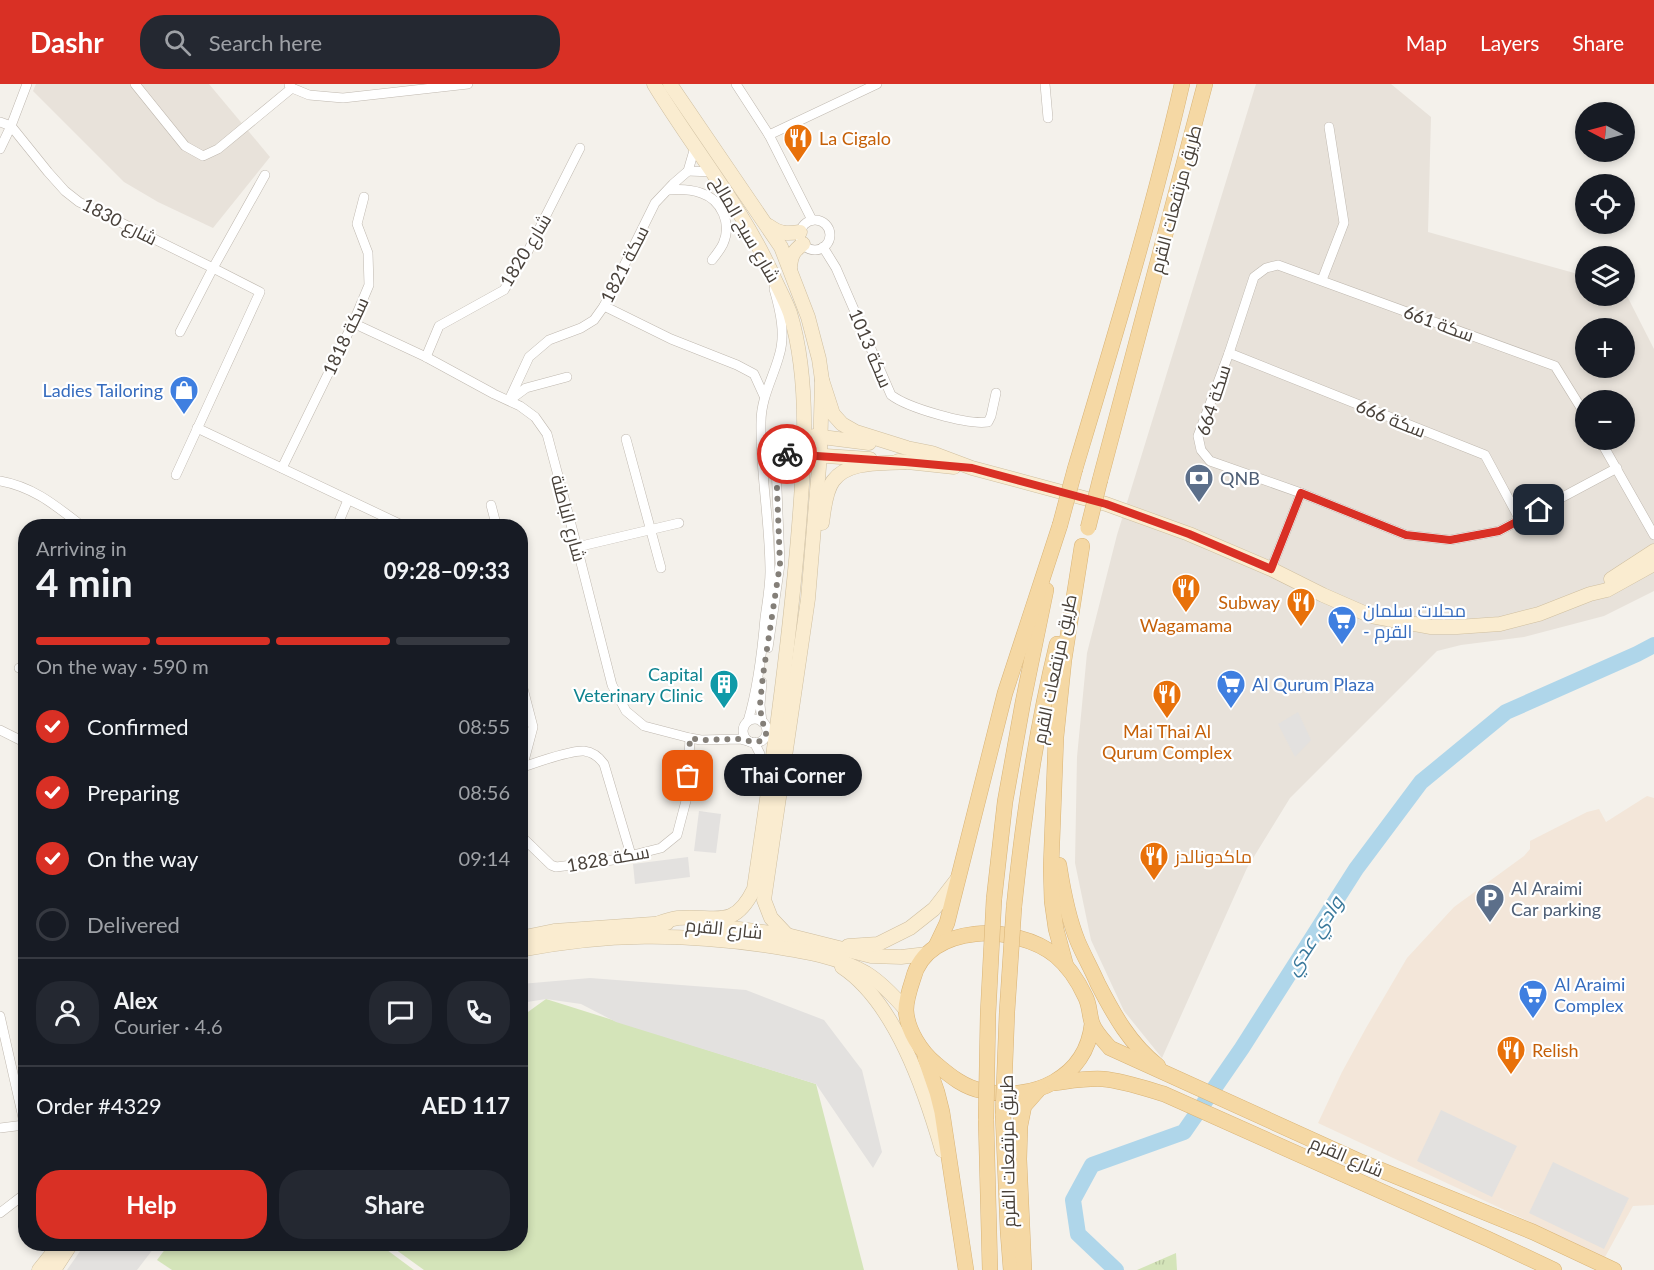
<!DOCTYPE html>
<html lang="en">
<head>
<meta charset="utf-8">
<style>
	body { margin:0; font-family:Lato,Cairo,sans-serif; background:#242831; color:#f1f3f6; height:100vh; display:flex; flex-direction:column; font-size:22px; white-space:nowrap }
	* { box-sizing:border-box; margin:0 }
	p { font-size:20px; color:#9ea1a6 }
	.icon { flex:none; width:33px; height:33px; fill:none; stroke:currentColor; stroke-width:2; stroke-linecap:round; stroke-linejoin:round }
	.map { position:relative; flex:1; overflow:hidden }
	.side { position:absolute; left:18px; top:435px; width:510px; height:732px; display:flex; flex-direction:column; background:#171b24; border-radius:24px; box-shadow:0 3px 9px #0003 }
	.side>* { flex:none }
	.needle { width:39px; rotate:276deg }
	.tools { position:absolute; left:1575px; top:18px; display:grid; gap:12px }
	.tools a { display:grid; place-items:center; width:60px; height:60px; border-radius:50%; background:#171b24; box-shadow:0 3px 9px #0003; font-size:30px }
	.pin { position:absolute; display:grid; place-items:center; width:51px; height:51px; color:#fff; margin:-26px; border-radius:12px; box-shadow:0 3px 9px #0006 }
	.courier { position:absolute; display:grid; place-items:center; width:60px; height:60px; margin:-30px; border:4px solid #d93025; border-radius:50%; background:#fff; color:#222; box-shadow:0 2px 8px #0007 }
	.bubble { position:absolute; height:42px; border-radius:21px; background:#171b24; box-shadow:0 3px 9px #0003; font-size:20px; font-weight:700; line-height:42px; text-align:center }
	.headline em { font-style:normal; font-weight:700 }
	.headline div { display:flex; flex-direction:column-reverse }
	.headline { display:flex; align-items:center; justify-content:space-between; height:102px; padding:0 18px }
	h1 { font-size:39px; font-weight:700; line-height:45px }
	.bar { display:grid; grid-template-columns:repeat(4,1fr); gap:9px 6px; align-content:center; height:72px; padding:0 18px }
	.bar i { height:8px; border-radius:4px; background:#363941 }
	.bar .current { background:#d93025 }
	.bar p { grid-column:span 4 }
	.line { display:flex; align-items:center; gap:15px; padding:0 18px; border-top:2px solid #363941 }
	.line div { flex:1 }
	.round { display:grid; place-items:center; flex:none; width:63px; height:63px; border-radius:24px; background:#242831 }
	ol { padding:0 18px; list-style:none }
	li { display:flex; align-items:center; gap:18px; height:66px }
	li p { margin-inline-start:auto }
	li .icon { padding:6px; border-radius:50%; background:#d93025; color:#fff; stroke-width:4 }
	li:last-child { color:#9ea1a6 }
	li i { width:33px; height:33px; border:3px solid #363941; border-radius:50% }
	.action { display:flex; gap:12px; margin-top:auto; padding:12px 18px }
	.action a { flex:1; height:69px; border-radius:24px; background:#d93025; color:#fff; font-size:24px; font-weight:700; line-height:69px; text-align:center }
	.action a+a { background:#242831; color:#f1f3f6 }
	header { display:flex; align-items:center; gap:36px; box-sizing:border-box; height:84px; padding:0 30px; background:#d93025; color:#fff }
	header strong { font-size:28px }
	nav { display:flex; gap:33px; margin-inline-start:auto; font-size:21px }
	.search { width:420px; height:54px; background:#242831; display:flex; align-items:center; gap:15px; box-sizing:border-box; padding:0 21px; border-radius:24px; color:#9ea1a6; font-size:22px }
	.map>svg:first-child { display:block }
	.residential { fill:#e8e2da; fill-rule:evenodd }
	.commercial { fill:#f3e6d9 }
	.grass { fill:url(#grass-tufts) }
	.park { fill:#d4e4b9 }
	.parking { fill:#e3e1df }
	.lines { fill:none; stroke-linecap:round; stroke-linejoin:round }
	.river { stroke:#afd6ea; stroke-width:16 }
	.street-casing { stroke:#bfb8af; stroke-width:10 }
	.secondary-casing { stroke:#cfbfa0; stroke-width:15 }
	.primary-casing { stroke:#d9b375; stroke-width:16 }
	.street { stroke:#fff; stroke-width:9 }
	.secondary { stroke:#faecd0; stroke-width:14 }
	.primary { stroke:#f5d8a4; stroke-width:15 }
	.primary-bridge-casing { stroke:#d9b375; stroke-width:16; stroke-linecap:butt }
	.primary-bridge { stroke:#f5d8a4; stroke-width:15 }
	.done { stroke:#847f78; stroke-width:6; stroke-dasharray:0 10.8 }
	.route { stroke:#d93025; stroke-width:8 }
	.labels { text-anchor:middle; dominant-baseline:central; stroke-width:4.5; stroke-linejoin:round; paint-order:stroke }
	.food-label { font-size:18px; fill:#c56008; stroke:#fff; text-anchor:start }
	.street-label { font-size:18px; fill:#48413a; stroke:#fff }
	.shop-label { font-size:18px; fill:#366cbe; stroke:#fff; text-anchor:start }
	.service-label { font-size:18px; fill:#4e5e75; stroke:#fff; text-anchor:start }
	.culture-label { font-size:18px; fill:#0d838f; stroke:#fff; text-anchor:end }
	.water-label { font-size:20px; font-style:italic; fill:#39789b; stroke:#fff }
</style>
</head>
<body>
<header>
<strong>Dashr</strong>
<div class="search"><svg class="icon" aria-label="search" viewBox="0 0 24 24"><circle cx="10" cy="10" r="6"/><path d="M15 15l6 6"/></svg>Search here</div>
<nav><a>Map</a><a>Layers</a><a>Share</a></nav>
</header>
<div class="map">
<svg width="1654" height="1186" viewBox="0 0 1654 1186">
	<defs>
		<pattern id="grass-tufts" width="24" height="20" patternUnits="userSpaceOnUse" patternTransform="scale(1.5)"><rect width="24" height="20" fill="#d4e4b9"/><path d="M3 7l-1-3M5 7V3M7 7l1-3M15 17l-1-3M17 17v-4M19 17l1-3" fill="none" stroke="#b8c5a0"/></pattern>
	</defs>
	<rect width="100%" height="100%" fill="#f4f1eb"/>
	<g class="residential">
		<path d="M 36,0 L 209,0 L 270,73 L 213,144 L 158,118 L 124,98 L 33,7 Z"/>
		<path d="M 1256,0 L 1391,0 L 1431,33 L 1428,148 L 1585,192 L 1586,212 L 1624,212 L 1625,208 L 1654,265 L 1654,507 L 1604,532 L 1524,553 L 1461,561 L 1437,567 L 1290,714 L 1247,784 L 1162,974 L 1124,927 L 1091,856 L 1075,779 L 1077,673 L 1087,569 L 1117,451 ZM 1586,244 L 1624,244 L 1624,284 L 1586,284 ZM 1586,316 L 1624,316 L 1624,356 L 1586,356 Z"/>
	</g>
	<path class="commercial" d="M 1647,712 L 1654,714 L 1654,1121 L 1633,1122 L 1605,1173 L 1318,1039 L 1342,988 L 1366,944 L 1407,874 L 1454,823 L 1524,772 L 1530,765 L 1530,757 L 1587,728 L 1599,725 L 1606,738 Z"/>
	<path class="grass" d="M 1176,1169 L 1177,1186 L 1137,1186 Z"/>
	<g class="park">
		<path d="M 546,915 L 816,1000 L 864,1186 L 424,1186 L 388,1160 L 520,1160 L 521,933 Z"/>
		<path d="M 169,1160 L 379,1160 L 414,1186 L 172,1186 L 157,1176 Z"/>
	</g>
	<g class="parking">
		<path d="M 1298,628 L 1311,656 L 1295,673 L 1278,640 Z"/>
		<path d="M 699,727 L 721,730 L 716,769 L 694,767 Z"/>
		<path d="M 688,773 L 690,793 L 635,800 L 633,780 Z"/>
		<path d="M 590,894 L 746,906 L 824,936 L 862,986 L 882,1068 L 873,1084 L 816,1000 L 616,938 L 581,920 L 546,915 L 521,919 L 521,900 Z"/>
		<path d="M 1441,1026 L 1517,1062 L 1492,1113 L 1417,1077 Z"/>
		<path d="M 1553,1078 L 1629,1114 L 1604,1165 L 1529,1129 Z"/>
		<path d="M 85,1160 L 157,1160 L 137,1186 L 67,1186 Z"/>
	</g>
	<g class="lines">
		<path class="river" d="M 1116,1186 L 1078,1150 L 1073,1116 L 1092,1081 L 1184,1048 L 1242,964 L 1356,785 L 1421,698 L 1506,628 L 1637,570 L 1654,561"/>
		<g class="street-casing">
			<g id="street">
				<path d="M 27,0 L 11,42 L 48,88 L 65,107 L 79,118 L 213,184 L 260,208 L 176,391"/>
				<path d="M 135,0 L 185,62 L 203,72 L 218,65 L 292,4"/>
				<path d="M 736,0 L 769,51 L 812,136"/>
				<path d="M 1045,0 L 1048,34"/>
				<path d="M 289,1 L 292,4 L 309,11 L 343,14 L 468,0"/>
				<path d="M 0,38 L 11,42 L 0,65"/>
				<path d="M 769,51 L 877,0"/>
				<path d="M 688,87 L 713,88"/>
				<path d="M 668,106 C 679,105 690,105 701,109 C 722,116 732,140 723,160 C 720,166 716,171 712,176"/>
				<circle cx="815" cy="151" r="15"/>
				<path d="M 823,163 L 836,184 L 891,311 C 908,324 967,341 988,338 L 991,332 L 996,309"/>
				<path d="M 1322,196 L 1344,139 L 1329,43"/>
				<path d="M 604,222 L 671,255 L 737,281 L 754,290 L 764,312"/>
				<path d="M 353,239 L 426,273 L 494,310 L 520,322 L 535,333 L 547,350 L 577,463 L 612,601 L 626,627 L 644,642 L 690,654 L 701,656 L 740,655 L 751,658"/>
				<path d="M 180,248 L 213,184 L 265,91"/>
				<path d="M 1229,269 L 1485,371 L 1520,436"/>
				<path d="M 426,273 L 439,242 L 504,206 L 527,169 L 580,64"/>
				<path d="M 511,315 L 526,304 L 567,293"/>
				<path d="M 509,316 L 529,273 L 549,256 L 581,244 L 594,236 L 604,222 L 655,119 L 673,100 L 688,87 L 695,63"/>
				<path d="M 1586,332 L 1555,282 L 1278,181 L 1266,184 L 1254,193 L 1229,269 L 1198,352 L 1201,366 L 1210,377 L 1301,409 L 1406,451 L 1450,456 L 1499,447 L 1617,384"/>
				<path d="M 197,344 L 404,442"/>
				<path d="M 626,355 L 661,484"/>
				<path d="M 1600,356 L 1654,451"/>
				<path d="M 763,372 C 773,352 783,351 805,352"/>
				<path d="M 282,384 L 353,239 L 369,201 L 368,169 L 357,140 L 364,113"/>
				<path d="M 0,397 C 34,403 56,422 82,442"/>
				<path d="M 491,421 L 496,440 L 495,442"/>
				<path d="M 337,442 L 348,416"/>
				<path d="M 577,463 L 679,439"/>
				<path d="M 1271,485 L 1301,409"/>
				<path d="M 768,564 L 780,480 L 776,380 C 785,368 789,369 803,370"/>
				<path d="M 19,584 L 26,586"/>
				<path d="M 520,593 L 533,643 L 520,692"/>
				<path d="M 762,598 L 760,621 L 762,638"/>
				<circle cx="755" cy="647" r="12"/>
				<path d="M 748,637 C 758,604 762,569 765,534 C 767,519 770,503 770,488 C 770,438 760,388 761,338 C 761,314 773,294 779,272 C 786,250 780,226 774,205"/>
				<path d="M 0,646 L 26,659"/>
				<path d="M 754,658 L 760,670 L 765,699"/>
				<path d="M 523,683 C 538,678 570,666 584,667 C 593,668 599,673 604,680 L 631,771"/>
				<path d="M 520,751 L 551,781 L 556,783 L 613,776 L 661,764 L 677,751 L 687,713 L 690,654"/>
				<path d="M 0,932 L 26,1047"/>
				<path d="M 0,1044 L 24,1041"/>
				<path d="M 0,1129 L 26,1109"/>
			</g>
		</g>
		<g class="secondary-casing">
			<g id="secondary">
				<path d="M 654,0 C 694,66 744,125 775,196 C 780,207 786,218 790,229 C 811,298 804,383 798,454 C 788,572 771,689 754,805 C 733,848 714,830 678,834 C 672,835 665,837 659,839"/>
				<path d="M 670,0 L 781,163 L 808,233 L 819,275 L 822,296 L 820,371 L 808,515 L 764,816 L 771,834 L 787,851"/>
				<path d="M 769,142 C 780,150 787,150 800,148"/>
				<path d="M 790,184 C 791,172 793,167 803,160"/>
				<path d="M 822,296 L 833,330 L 842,340 L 856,348 L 907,364 L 932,369 L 972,384 L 1106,420 L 1189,450 L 1271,485 L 1323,511 L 1371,532 L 1431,543 L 1457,543 L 1500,540 L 1539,530 L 1590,510 L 1607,506 L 1654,480"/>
				<path d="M 814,352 L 869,359"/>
				<path d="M 811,371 L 870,375"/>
				<path d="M 898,377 L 954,383"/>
				<path d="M 822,439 C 824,426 825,408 833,397 C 848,376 883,380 905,378"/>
				<path d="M 1611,495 L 1654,467"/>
				<path d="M 707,841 L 787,851 L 871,872 L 901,873 L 927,870"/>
				<path d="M 520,854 L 554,847 L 667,839"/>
				<path d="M 848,862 L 878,860 L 910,844 L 934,825 L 958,794"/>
				<path d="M 520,866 C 607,849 682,849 770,862 C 802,867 837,872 866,889 C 882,899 894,912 906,926"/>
				<path d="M 842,883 C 895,918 925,1007 942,1066"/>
				<path d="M 39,1186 L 60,1160"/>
				<path d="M 54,1186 L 71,1160"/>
			</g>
		</g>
		<g class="primary-casing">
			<g id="primary">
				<path d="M 1075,385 C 1113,258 1152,130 1182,0"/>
				<path d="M 1100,396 L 1205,0"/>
				<path d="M 1059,781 C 1063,807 1068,834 1078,858 C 1084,872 1092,886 1098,900 C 1114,931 1130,960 1158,982"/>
				<path d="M 994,815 L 1005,718 L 1023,618 L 1046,506"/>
				<path d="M 1014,823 C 1023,735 1036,646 1057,560"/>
				<path d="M 936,862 L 947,839 L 950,827 L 1005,609 L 1060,441"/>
				<path d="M 1066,882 L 1056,845 L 1052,817 L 1051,784 L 1056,653 L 1064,576 L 1082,462"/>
				<path d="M 1092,940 C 1086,994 1033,1018 983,1007 C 965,1004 950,992 936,980 C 921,968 907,946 906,926 C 906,916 910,904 913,895 C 920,866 947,853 975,850 C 1000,847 1036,855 1056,872 C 1069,883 1078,897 1085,912 C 1090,921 1089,930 1092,939 C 1095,948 1104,957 1110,964 L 1361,1078 L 1533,1148 L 1614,1186"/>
				<path d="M 925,973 L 937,1008 L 942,1028 L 966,1186"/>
				<path d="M 1054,999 C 1070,997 1086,994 1103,995 C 1124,997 1144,1004 1164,1010 L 1488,1155 L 1554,1186"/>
				<path d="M 1003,1030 L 1008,1148 L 1011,1186"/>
				<path d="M 986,1035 L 990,1186"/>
				<path d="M 1024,1186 L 1019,1075 L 1020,1042 L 1024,1022 L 1039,1005"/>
			</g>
		</g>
		<use href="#street" class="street"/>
		<use href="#secondary" class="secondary"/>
		<use href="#primary" class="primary"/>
		<g class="primary-bridge-casing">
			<g id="primary-bridge">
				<path d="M 1060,441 L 1075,385"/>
				<path d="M 1088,444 L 1100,396"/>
				<path d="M 1003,1030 L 1007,928 L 1014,823"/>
				<path d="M 986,1035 L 988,930 L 994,815"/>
			</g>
		</g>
		<use href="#primary-bridge" class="primary-bridge"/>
	</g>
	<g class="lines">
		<path class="done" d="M 688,692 L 690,654 L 701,656 L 740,655 L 754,658 L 761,657 L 766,651 L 766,644 L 762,638 L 760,621 L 763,591 L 780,480 L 776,380 L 781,372 L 787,370"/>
		<path class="route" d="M 787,370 L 905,378 L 972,384 L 1106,420 L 1189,450 L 1271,485 L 1301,409 L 1406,451 L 1450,456 L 1499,447 L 1539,426"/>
	</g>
	<defs>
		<g id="restaurant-pin" transform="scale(1.5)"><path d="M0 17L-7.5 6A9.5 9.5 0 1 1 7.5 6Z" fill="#e8710a" stroke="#fff"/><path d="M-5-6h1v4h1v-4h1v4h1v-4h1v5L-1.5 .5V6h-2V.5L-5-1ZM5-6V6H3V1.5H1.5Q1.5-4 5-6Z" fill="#fff"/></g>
		<g id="shop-pin" transform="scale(1.5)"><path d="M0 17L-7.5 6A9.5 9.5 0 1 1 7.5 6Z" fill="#3f7fe0" stroke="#fff"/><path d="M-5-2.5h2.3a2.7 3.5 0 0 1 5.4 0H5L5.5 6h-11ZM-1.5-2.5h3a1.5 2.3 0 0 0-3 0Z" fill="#fff"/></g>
		<g id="bank-pin" transform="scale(1.5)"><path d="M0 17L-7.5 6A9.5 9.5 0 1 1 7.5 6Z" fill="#5c6f8a" stroke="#fff"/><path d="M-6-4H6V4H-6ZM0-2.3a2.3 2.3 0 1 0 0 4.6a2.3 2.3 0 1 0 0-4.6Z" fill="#fff"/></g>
		<g id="supermarket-pin" transform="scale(1.5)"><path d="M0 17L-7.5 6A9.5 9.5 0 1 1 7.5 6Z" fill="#3f7fe0" stroke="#fff"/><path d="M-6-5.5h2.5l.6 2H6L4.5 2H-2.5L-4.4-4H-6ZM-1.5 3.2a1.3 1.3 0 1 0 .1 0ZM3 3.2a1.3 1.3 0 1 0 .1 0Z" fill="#fff"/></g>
		<g id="building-pin" transform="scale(1.5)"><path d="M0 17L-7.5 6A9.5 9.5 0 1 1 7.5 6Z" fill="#0f9aa8" stroke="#fff"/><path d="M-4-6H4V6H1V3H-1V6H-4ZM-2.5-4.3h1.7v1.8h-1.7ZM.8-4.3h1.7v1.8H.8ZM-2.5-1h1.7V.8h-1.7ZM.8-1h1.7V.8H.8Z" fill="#fff"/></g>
		<g id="parking-pin" transform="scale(1.5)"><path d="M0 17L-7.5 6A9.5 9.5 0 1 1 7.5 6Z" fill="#5c6f8a" stroke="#fff"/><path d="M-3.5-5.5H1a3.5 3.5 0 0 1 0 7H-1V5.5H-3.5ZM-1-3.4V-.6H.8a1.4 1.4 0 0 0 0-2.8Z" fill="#fff"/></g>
	</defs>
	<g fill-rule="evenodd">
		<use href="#restaurant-pin" x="798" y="54"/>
		<use href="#shop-pin" x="184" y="306"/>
		<use href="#bank-pin" x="1199" y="394"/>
		<use href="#restaurant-pin" x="1186" y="504"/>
		<use href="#restaurant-pin" x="1301" y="518"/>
		<use href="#supermarket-pin" x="1342" y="536"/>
		<use href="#building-pin" x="724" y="600"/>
		<use href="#supermarket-pin" x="1231" y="600"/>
		<use href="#restaurant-pin" x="1167" y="610"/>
		<use href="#restaurant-pin" x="1154" y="772"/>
		<use href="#parking-pin" x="1490" y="814"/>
		<use href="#supermarket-pin" x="1533" y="910"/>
		<use href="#restaurant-pin" x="1511" y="966"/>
	</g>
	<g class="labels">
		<g class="food-label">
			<text x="819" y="54">La Cigalo</text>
			<text x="1280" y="518" text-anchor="end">Subway</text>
			<text x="1186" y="541" text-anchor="middle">Wagamama</text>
			<text x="1167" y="647" text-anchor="middle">Mai Thai Al<tspan x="1167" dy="21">Qurum Complex</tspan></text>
			<text x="1175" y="772">ماكدونالدز</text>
			<text x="1532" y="966">Relish</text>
		</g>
		<g class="street-label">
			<text transform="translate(1175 115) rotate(-75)">طريق مرتفعات القرم</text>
			<text transform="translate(120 137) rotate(27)">1830 شارع</text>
			<text transform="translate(746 145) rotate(60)">شارع سيح المالح</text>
			<text transform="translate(525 166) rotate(-59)">1820 شارع</text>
			<text transform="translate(624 180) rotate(-63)">سكة 1821</text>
			<text transform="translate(1439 239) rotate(20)">سكة 661</text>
			<text transform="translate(345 252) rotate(-65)">سكة 1818</text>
			<text transform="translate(871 264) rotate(67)">سكة 1013</text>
			<text transform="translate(1213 316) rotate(-72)">سكة 664</text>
			<text transform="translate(1391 334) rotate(22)">سكة 666</text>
			<text transform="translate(569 434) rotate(75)">شارع الباطنة</text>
			<text transform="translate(1054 585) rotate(-78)">طريق مرتفعات القرم</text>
			<text transform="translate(608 774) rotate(-10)">سكة 1828</text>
			<text transform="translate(724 844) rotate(6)">شارع القرم</text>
			<text transform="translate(1007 1067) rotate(-91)">طريق مرتفعات القرم</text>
			<text transform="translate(1347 1072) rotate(23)">شارع القرم</text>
		</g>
		<g class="shop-label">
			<text x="163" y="306" text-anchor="end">Ladies Tailoring</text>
			<text x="1363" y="526">محلات سلمان<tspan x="1363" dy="21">- القرم</tspan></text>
			<text x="1252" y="600">Al Qurum Plaza</text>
			<text x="1554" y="900">Al Araimi<tspan x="1554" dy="21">Complex</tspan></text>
		</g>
		<g class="service-label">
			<text x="1220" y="394">QNB</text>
			<text x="1511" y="804">Al Araimi<tspan x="1511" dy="21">Car parking</tspan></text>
		</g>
		<g class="culture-label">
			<text x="703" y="590">Capital<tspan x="703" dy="21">Veterinary Clinic</tspan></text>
		</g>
		<g class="water-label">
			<text transform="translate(1313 851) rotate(-57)">وادي عدي</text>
		</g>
	</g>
</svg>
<div class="tools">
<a><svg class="needle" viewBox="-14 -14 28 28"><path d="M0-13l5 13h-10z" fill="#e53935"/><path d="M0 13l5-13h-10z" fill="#9ea1a6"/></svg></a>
<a><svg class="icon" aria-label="locate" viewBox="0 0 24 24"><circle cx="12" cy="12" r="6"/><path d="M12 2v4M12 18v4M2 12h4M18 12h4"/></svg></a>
<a><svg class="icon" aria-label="layers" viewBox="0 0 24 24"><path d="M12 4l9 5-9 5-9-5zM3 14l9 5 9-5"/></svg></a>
<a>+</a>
<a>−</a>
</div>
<div class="pin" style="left:688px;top:692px;background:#ea580c"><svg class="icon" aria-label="bag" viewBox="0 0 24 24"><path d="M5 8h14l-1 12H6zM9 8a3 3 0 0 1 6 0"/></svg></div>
<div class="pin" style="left:1539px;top:426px;background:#1f2937"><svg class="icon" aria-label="home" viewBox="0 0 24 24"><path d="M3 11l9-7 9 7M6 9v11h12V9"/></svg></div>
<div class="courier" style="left:787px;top:370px"><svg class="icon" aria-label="bike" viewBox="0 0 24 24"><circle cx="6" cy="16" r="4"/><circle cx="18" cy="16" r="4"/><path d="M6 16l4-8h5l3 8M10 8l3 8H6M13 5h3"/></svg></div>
<div class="bubble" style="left:724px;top:670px;width:138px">Thai Corner</div>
<section class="side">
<div class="headline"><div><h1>4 min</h1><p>Arriving in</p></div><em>09:28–09:33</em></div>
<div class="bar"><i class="current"></i><i class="current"></i><i class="current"></i><i></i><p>On the way · 590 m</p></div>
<ol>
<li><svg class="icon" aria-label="check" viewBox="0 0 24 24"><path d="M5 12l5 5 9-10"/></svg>Confirmed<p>08:55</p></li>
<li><svg class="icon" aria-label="check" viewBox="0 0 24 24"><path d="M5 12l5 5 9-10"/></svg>Preparing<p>08:56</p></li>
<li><svg class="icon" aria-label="check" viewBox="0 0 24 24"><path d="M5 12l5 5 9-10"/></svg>On the way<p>09:14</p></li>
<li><i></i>Delivered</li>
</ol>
<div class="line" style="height:108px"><a class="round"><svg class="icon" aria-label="person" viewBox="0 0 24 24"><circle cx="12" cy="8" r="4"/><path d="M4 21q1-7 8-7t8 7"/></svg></a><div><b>Alex</b><p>Courier · 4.6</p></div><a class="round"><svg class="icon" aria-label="chat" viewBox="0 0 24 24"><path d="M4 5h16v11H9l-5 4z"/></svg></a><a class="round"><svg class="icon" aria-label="phone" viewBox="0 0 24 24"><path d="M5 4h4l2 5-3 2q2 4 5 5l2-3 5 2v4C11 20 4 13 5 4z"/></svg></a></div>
<div class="line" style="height:78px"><div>Order #4329</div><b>AED 117</b></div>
<div class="action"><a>Help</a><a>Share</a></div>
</section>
</div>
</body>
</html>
